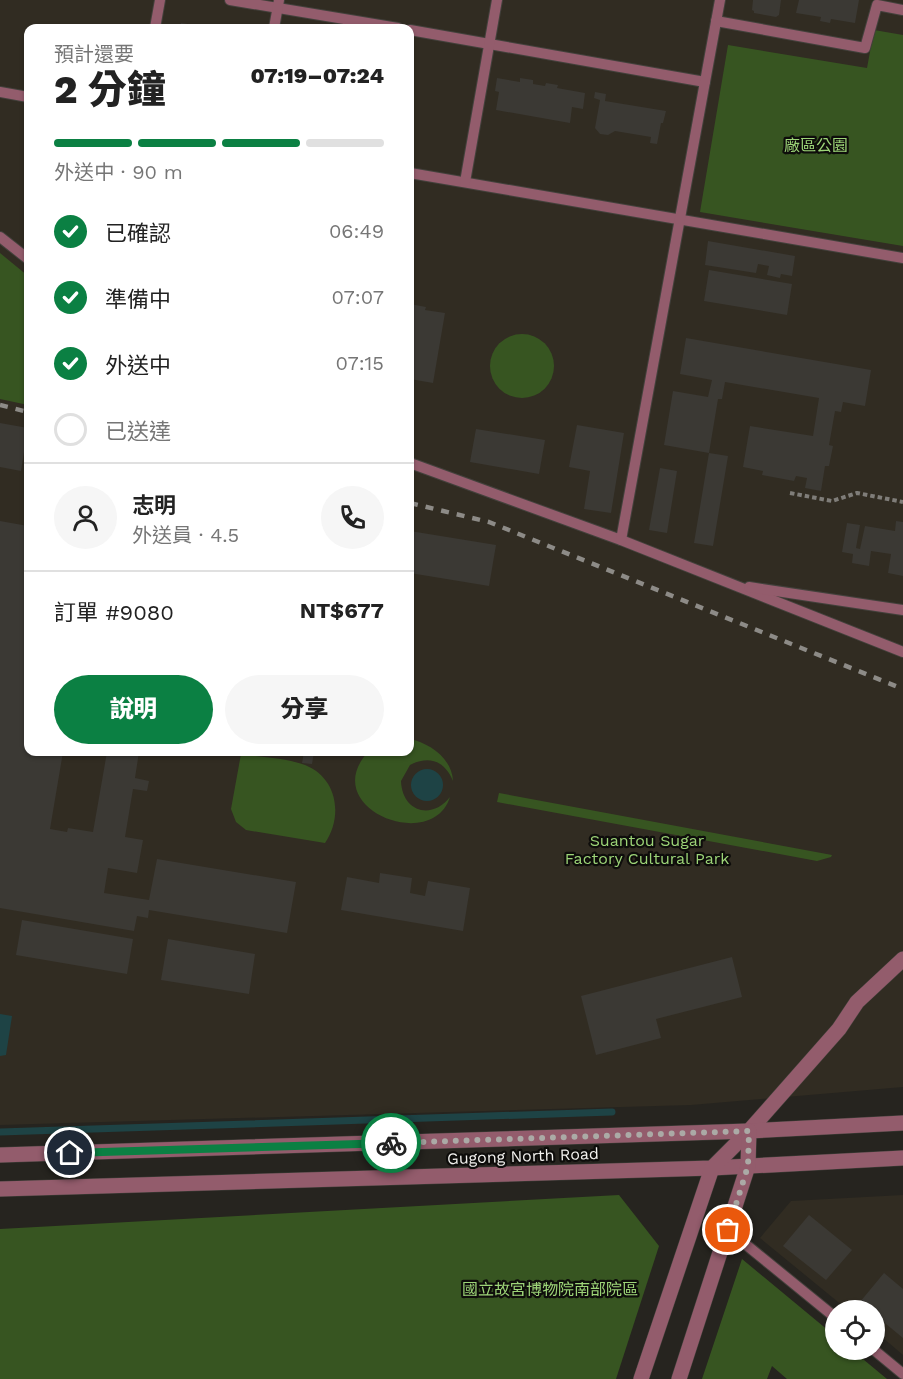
<!DOCTYPE html>
<html lang="zh-TW">
<head>
<meta charset="utf-8">
<style>
	body { margin:0; font-family:"Work Sans","Noto Sans TC",sans-serif; background:#f6f6f6; color:#222; height:100vh; display:flex; flex-direction:column; font-size:22px; white-space:nowrap }
	* { box-sizing:border-box; margin:0 }
	p { font-size:20px; color:#767676 }
	.icon { flex:none; width:33px; height:33px; fill:none; stroke:currentColor; stroke-width:2; stroke-linecap:round; stroke-linejoin:round }
	.map { position:relative; flex:1; overflow:hidden }
	.panel { position:absolute; left:24px; top:24px; width:390px; height:732px; display:flex; flex-direction:column; background:#fff; border-radius:12px; box-shadow:0 2px 4px #0004 }
	.panel>* { flex:none }
	.controls { position:absolute; left:825px; top:1300px; display:grid; gap:12px }
	.controls a { display:grid; place-items:center; width:60px; height:60px; border-radius:50%; background:#fff; box-shadow:0 2px 4px #0004; font-size:30px }
	.pin { position:absolute; display:grid; place-items:center; width:51px; height:51px; color:#fff; margin:-26px; border:3px solid #fff; border-radius:50%; box-shadow:0 2px 6px #0007 }
	.courier { position:absolute; display:grid; place-items:center; width:60px; height:60px; margin:-30px; border:4px solid #0b8043; border-radius:50%; background:#fff; color:#222; box-shadow:0 2px 8px #0007 }
	.head em { font-style:normal; font-weight:800 }
	.head div { display:flex; flex-direction:column-reverse }
	.head { display:flex; align-items:center; justify-content:space-between; height:102px; padding:0 30px }
	h1 { font-size:39px; font-weight:800; line-height:45px }
	.bar { display:grid; grid-template-columns:repeat(4,1fr); gap:9px 6px; align-content:center; height:72px; padding:0 30px }
	.bar i { height:8px; border-radius:4px; background:#e0e0e0 }
	.bar .current { background:#0b8043 }
	.bar p { grid-column:span 4 }
	.line { display:flex; align-items:center; gap:15px; padding:0 30px; border-top:2px solid #e0e0e0 }
	.line div { flex:1 }
	.round { display:grid; place-items:center; flex:none; width:63px; height:63px; border-radius:32px; background:#f6f6f6 }
	ol { padding:0 30px; list-style:none }
	li { display:flex; align-items:center; gap:18px; height:66px }
	li p { margin-inline-start:auto }
	li .icon { padding:6px; border-radius:50%; background:#0b8043; color:#fff; stroke-width:4 }
	li:last-child { color:#767676 }
	li i { width:33px; height:33px; border:3px solid #e0e0e0; border-radius:50% }
	.cta { display:flex; gap:12px; margin-top:auto; padding:12px 30px }
	.cta a { flex:1; height:69px; border-radius:36px; background:#0b8043; color:#fff; font-size:24px; font-weight:800; line-height:69px; text-align:center }
	.cta a+a { background:#f6f6f6; color:#222 }
	.map>svg:first-child { display:block }
	.built { fill:#312c22; fill-rule:evenodd }
	.green { fill:#375521 }
	.water { fill:#1e4345 }
	.lines { fill:none; stroke-linecap:round; stroke-linejoin:round }
	.stream { stroke:#1e4345; stroke-width:7 }
	.building { fill:#3b3934 }
	.service-casing { stroke:#43413c; stroke-width:12 }
	.minor-casing { stroke:#43413c; stroke-width:16 }
	.tertiary-casing { stroke:#43413c; stroke-width:16 }
	.path { stroke:#7f7d79; stroke-width:4; stroke-dasharray:4.5 3; stroke-linecap:butt }
	.service { stroke:#935c6c; stroke-width:10 }
	.minor { stroke:#935c6c; stroke-width:15 }
	.tertiary { stroke:#935c6c; stroke-width:15 }
	.rail { stroke:#8d8b87; stroke-width:4.5; stroke-dasharray:8 8; stroke-linecap:butt }
	.done { stroke:#abaaa6; stroke-width:6; stroke-dasharray:0 10.8 }
	.route { stroke:#0b8043; stroke-width:8 }
	.labels { text-anchor:middle; dominant-baseline:central; stroke-width:4.5; stroke-linejoin:round; paint-order:stroke }
	.park-label { font-size:16px; fill:#9dd578; stroke:#0e0d0b }
	.street-label { font-size:16px; fill:#f3f2ef; stroke:#0e0d0b }
</style>
</head>
<body>
<div class="map">
<svg width="903" height="1379" viewBox="0 0 903 1379">
	<rect width="100%" height="100%" fill="#26241f"/>
	<g class="built">
		<path d="M 0,0 L 903,0 L 903,1087 L 691,1105 L 0,1125 ZM 28,28 L 410,28 L 410,752 L 28,752 Z"/>
		<path d="M 903,1195 L 903,1355 L 875,1331 L 874,1311 L 849,1311 L 760,1238 L 791,1201 Z"/>
	</g>
	<g class="green">
		<path d="M 874,30 L 903,35 L 903,246 L 700,212 L 728,45 L 867,68 Z"/>
		<path d="M 0,253 L 28,276 L 28,405 L 0,399 Z"/>
		<circle cx="522" cy="366" r="32"/>
		<path d="M 410,739 C 429,743 452,758 453,781 C 445,761 429,755 410,765 L 401,781 C 402,811 431,821 450,797 C 432,854 317,808 368,752 L 410,752 Z"/>
		<path d="M 241,754 C 260,757 287,758 305,765 C 338,778 343,817 325,843 L 246,830 L 236,822 L 231,809 Z"/>
		<path d="M 499,793 L 832,855 L 831,857 L 817,861 L 497,802 Z"/>
		<path d="M 619,1195 L 659,1246 L 616,1379 L 0,1379 L 0,1229 Z"/>
		<path d="M 742,1259 L 835,1336 L 836,1350 L 852,1350 L 887,1379 L 787,1379 L 772,1366 L 767,1379 L 702,1379 Z"/>
	</g>
	<g class="water">
		<circle cx="427" cy="785" r="16"/>
		<path d="M 0,1014 L 12,1016 L 6,1055 L 0,1056 Z"/>
	</g>
	<g class="lines">
		<path class="stream" d="M 0,1132 L 612,1112"/>
	</g>
	<g class="building">
		<path d="M 753,0 L 781,0 L 779,15 L 776,17 L 754,13 L 754,11 L 752,10 Z"/>
		<path d="M 799,0 L 859,0 L 855,23 L 831,19 L 830,23 L 820,21 L 821,17 L 796,13 Z"/>
		<path d="M 181,23 L 201,26 L 201,28 L 180,28 Z"/>
		<path d="M 497,78 L 520,82 L 520,78 L 533,80 L 533,84 L 545,86 L 546,83 L 558,85 L 557,88 L 585,93 L 583,109 L 572,107 L 570,123 L 496,110 L 499,92 L 495,91 Z"/>
		<path d="M 595,92 L 606,94 L 605,101 L 666,111 L 663,123 L 661,123 L 657,144 L 650,143 L 651,137 L 615,131 L 608,135 L 600,134 L 595,128 L 600,100 L 594,98 Z"/>
		<path d="M 708,241 L 795,256 L 792,276 L 781,274 L 780,278 L 767,275 L 769,266 L 758,264 L 756,273 L 705,265 Z"/>
		<path d="M 709,270 L 792,284 L 787,315 L 704,301 Z"/>
		<path d="M 410,304 L 426,307 L 425,310 L 445,313 L 433,383 L 410,379 Z"/>
		<path d="M 686,338 L 871,370 L 865,406 L 843,402 L 841,412 L 835,411 L 829,445 L 833,446 L 829,466 L 825,466 L 821,491 L 805,488 L 807,478 L 796,476 L 794,481 L 762,475 L 763,471 L 743,467 L 750,426 L 813,436 L 819,398 L 725,382 L 722,399 L 718,399 L 709,453 L 664,445 L 673,391 L 708,397 L 712,380 L 680,374 Z"/>
		<path d="M 0,423 L 28,428 L 28,447 L 25,446 L 21,471 L 0,467 Z"/>
		<path d="M 577,425 L 624,433 L 611,513 L 584,509 L 590,471 L 569,467 Z"/>
		<path d="M 476,429 L 545,440 L 539,474 L 470,462 Z"/>
		<path d="M 709,453 L 728,456 L 713,546 L 694,543 Z"/>
		<path d="M 660,468 L 677,471 L 667,533 L 649,530 Z"/>
		<path d="M 0,521 L 28,526 L 28,752 L 63,752 L 50,829 L 67,832 L 68,828 L 93,832 L 107,752 L 139,752 L 135,778 L 149,781 L 147,791 L 133,789 L 125,837 L 143,840 L 137,873 L 108,868 L 104,893 L 149,900 L 157,859 L 296,882 L 287,933 L 149,910 L 148,918 L 137,916 L 134,931 L 0,908 Z"/>
		<path d="M 896,521 L 903,522 L 903,576 L 888,573 L 891,554 L 871,551 L 869,566 L 852,563 L 853,554 L 842,552 L 847,523 L 860,525 L 856,548 L 860,549 L 865,526 L 895,531 Z"/>
		<path d="M 410,531 L 496,545 L 489,586 L 410,573 Z"/>
		<path d="M 304,752 L 314,752 L 312,764 L 302,763 Z"/>
		<path d="M 380,873 L 412,878 L 410,893 L 425,896 L 428,881 L 470,888 L 463,931 L 341,910 L 347,877 L 379,883 Z"/>
		<path d="M 22,920 L 133,939 L 127,974 L 16,955 Z"/>
		<path d="M 168,939 L 255,954 L 249,994 L 161,980 Z"/>
		<path d="M 732,957 L 742,997 L 656,1019 L 661,1038 L 596,1055 L 581,996 Z"/>
		<path d="M 809,1215 L 852,1250 L 826,1280 L 783,1246 Z"/>
		<path d="M 884,1273 L 903,1289 L 903,1338 L 874,1314 L 874,1311 L 871,1311 L 860,1302 Z"/>
	</g>
	<g class="lines">
		<g class="service-casing">
			<g id="service">
				<path d="M 230,0 L 398,28"/>
				<path d="M 716,21 L 865,48 L 877,5 L 903,10"/>
				<path d="M 155,28 L 160,0"/>
				<path d="M 274,28 L 279,0"/>
				<path d="M 410,30 L 705,82"/>
				<path d="M 0,92 L 28,97"/>
				<path d="M 410,173 L 903,258"/>
				<path d="M 465,182 L 497,0"/>
				<path d="M 0,237 L 28,259"/>
				<path d="M 410,463 L 621,540 L 903,652"/>
				<path d="M 621,540 L 720,0"/>
				<path d="M 749,587 L 903,610"/>
				<path d="M 728,1230 L 836,1318"/>
				<path d="M 874,1350 L 903,1374"/>
			</g>
		</g>
		<g class="minor-casing">
			<path id="minor" d="M 749,1131 L 839,1029 L 857,1002 L 903,959"/>
		</g>
		<g class="tertiary-casing">
			<g id="tertiary">
				<path d="M 0,1155 L 749,1131 L 903,1123"/>
				<path d="M 0,1189 L 712,1168 L 903,1158"/>
				<path d="M 641,1379 L 712,1168 L 749,1131"/>
				<path d="M 679,1379 L 748,1166 L 749,1131"/>
			</g>
		</g>
		<path class="path" d="M 790,493 L 832,501 L 857,493 L 903,502"/>
		<use href="#service" class="service"/>
		<use href="#minor" class="minor"/>
		<use href="#tertiary" class="tertiary"/>
		<g class="rail">
			<path d="M 0,405 L 28,412"/>
			<path d="M 410,503 L 489,522 L 903,689"/>
		</g>
	</g>
	<g class="lines">
		<path class="done" d="M 391,1143 L 749,1131 L 748,1166 L 728,1230"/>
		<path class="route" d="M 70,1153 L 391,1143"/>
	</g>
	<g class="labels">
		<g class="park-label">
			<text x="816" y="145">廠區公園</text>
			<text x="647" y="840">Suantou Sugar<tspan x="647" dy="18">Factory Cultural Park</tspan></text>
			<text x="550" y="1289">國立故宮博物院南部院區</text>
		</g>
		<g class="street-label">
			<text transform="translate(523 1156) rotate(-2)">Gugong North Road</text>
		</g>
	</g>
</svg>
<div class="controls">
<a><svg class="icon" aria-label="locate" viewBox="0 0 24 24"><circle cx="12" cy="12" r="6"/><path d="M12 2v4M12 18v4M2 12h4M18 12h4"/></svg></a>
</div>
<div class="pin" style="left:728px;top:1230px;background:#ea580c"><svg class="icon" aria-label="bag" viewBox="0 0 24 24"><path d="M5 8h14l-1 12H6zM9 8a3 3 0 0 1 6 0"/></svg></div>
<div class="pin" style="left:70px;top:1153px;background:#1f2937"><svg class="icon" aria-label="home" viewBox="0 0 24 24"><path d="M3 11l9-7 9 7M6 9v11h12V9"/></svg></div>
<div class="courier" style="left:391px;top:1143px"><svg class="icon" aria-label="bike" viewBox="0 0 24 24"><circle cx="6" cy="16" r="4"/><circle cx="18" cy="16" r="4"/><path d="M6 16l4-8h5l3 8M10 8l3 8H6M13 5h3"/></svg></div>
<section class="panel">
<div class="head"><div><h1>2 分鐘</h1><p>預計還要</p></div><em>07:19–07:24</em></div>
<div class="bar"><i class="current"></i><i class="current"></i><i class="current"></i><i></i><p>外送中 · 90 m</p></div>
<ol>
<li><svg class="icon" aria-label="check" viewBox="0 0 24 24"><path d="M5 12l5 5 9-10"/></svg>已確認<p>06:49</p></li>
<li><svg class="icon" aria-label="check" viewBox="0 0 24 24"><path d="M5 12l5 5 9-10"/></svg>準備中<p>07:07</p></li>
<li><svg class="icon" aria-label="check" viewBox="0 0 24 24"><path d="M5 12l5 5 9-10"/></svg>外送中<p>07:15</p></li>
<li><i></i>已送達</li>
</ol>
<div class="line" style="height:108px"><a class="round"><svg class="icon" aria-label="person" viewBox="0 0 24 24"><circle cx="12" cy="8" r="4"/><path d="M4 21q1-7 8-7t8 7"/></svg></a><div><b>志明</b><p>外送員 · 4.5</p></div><a class="round"><svg class="icon" aria-label="phone" viewBox="0 0 24 24"><path d="M5 4h4l2 5-3 2q2 4 5 5l2-3 5 2v4C11 20 4 13 5 4z"/></svg></a></div>
<div class="line" style="height:78px"><div>訂單 #9080</div><b>NT$677</b></div>
<div class="cta"><a>說明</a><a>分享</a></div>
</section>
</div>
</body>
</html>
